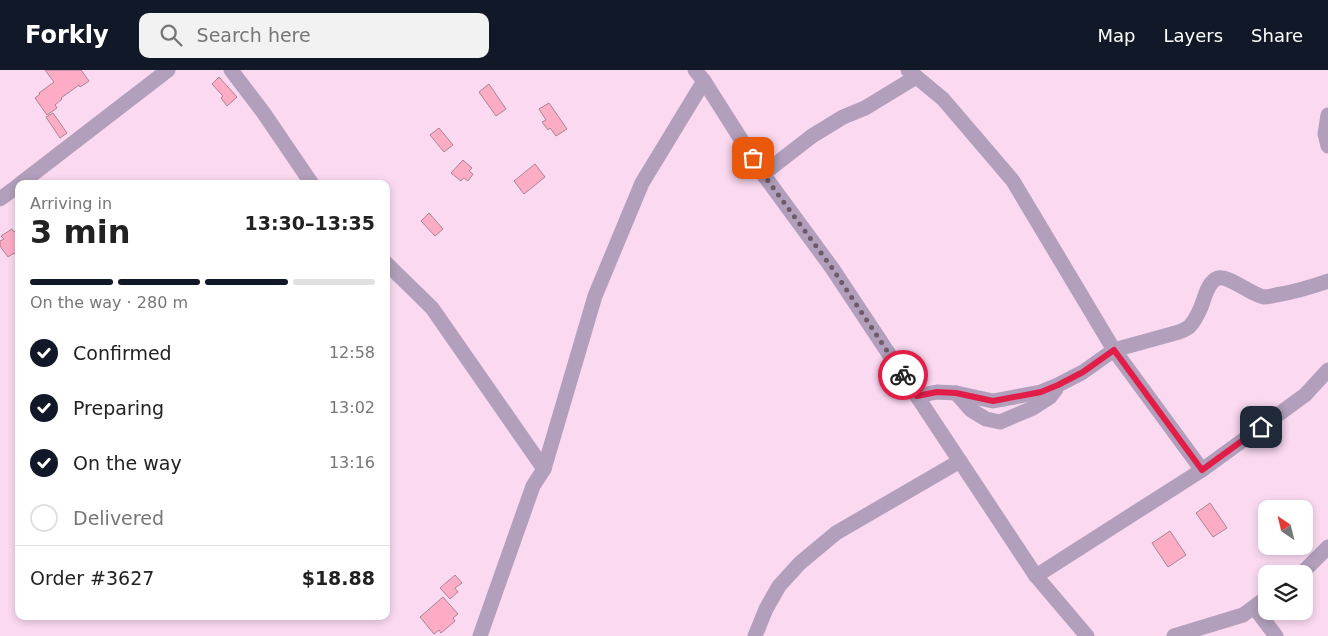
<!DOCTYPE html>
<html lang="en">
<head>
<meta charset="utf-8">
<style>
	body { margin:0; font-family:"DejaVu Sans",sans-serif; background:#f2f2f2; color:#222; height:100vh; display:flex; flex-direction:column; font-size:19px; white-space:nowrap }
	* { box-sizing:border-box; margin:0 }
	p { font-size:16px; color:#767676 }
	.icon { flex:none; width:28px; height:28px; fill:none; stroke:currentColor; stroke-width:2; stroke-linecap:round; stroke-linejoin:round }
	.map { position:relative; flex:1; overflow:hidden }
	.drawer { position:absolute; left:15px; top:110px; width:375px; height:440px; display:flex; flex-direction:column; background:#fff; border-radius:10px; box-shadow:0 2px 8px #0003 }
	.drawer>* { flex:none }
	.needle { width:32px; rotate:325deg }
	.buttons { position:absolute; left:1258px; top:430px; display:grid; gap:10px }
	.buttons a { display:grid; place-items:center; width:55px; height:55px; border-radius:10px; background:#fff; box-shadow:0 2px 8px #0003; font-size:25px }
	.pin { position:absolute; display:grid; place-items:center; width:42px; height:42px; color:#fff; margin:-21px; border-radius:10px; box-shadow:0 2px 8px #0006 }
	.courier { position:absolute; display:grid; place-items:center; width:50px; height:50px; margin:-25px; border:4px solid #e11d48; border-radius:50%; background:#fff; color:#222; box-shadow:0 1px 6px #0007 }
	.summary em { font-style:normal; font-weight:700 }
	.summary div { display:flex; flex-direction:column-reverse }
	.summary { display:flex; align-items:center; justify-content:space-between; height:85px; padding:0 15px }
	h1 { font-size:32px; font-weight:700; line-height:38px }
	.bar { display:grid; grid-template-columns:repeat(4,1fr); gap:8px 5px; align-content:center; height:60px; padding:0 15px }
	.bar i { height:6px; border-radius:4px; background:#e0e0e0 }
	.bar .selected { background:#111827 }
	.bar p { grid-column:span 4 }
	.line { display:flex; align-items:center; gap:12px; padding:0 15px; border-top:1px solid #e0e0e0 }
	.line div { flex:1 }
	ol { padding:0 15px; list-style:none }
	li { display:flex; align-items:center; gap:15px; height:55px }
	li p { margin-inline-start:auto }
	li .icon { padding:5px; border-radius:50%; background:#111827; color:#fff; stroke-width:4 }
	li:last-child { color:#767676 }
	li i { width:28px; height:28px; border:2px solid #e0e0e0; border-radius:50% }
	header { display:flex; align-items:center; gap:30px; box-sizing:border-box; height:70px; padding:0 25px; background:#111827; color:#fff }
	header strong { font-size:24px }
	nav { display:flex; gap:28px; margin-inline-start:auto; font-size:18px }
	.search { width:350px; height:45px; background:#f2f2f2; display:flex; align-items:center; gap:12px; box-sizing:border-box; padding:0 18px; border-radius:10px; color:#767676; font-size:19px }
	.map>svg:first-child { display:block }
	.building { fill:#fdacc6; stroke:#aa8490 }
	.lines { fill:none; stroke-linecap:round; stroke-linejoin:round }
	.minor { stroke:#b19fbb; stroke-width:15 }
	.done { stroke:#6e5a68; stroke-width:5; stroke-dasharray:0 9 }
	.route { stroke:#e11d48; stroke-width:6 }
</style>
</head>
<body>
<header>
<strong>Forkly</strong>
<div class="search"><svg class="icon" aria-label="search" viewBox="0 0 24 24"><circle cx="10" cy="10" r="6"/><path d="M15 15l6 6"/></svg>Search here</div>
<nav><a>Map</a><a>Layers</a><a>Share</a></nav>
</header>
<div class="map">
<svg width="1328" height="566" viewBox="0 0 1328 566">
	<rect width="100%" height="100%" fill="#fad9f1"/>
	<g class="building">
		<path d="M 45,0 L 81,0 L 89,11 L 80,17 L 79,15 L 61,28 L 62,29 L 55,35 L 57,38 L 47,45 L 35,28 L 40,24 L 39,23 L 54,12 Z"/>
		<path d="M 219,7 L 237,27 L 227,36 L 221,28 L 223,26 L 212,14 Z"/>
		<path d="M 489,14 L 506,39 L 496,46 L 479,22 Z"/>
		<path d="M 549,33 L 567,59 L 556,66 L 550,58 L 548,60 L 542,52 L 546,50 L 539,39 Z"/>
		<path d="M 53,43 L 67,63 L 60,68 L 46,47 Z"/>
		<path d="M 439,58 L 453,75 L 444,82 L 430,65 Z"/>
		<path d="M 463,90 L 472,98 L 469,101 L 473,104 L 468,111 L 464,108 L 461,111 L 451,103 Z"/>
		<path d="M 535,94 L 545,107 L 524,124 L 514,111 Z"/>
		<path d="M 429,143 L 443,159 L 435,166 L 421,151 Z"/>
		<path d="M 19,158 L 19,189 L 14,183 L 8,187 L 0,176 L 0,171 L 4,169 L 1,166 L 12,159 L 14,162 Z"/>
		<path d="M 1210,433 L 1227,458 L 1213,467 L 1196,443 Z"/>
		<path d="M 1170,461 L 1186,485 L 1168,497 L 1152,473 Z"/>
		<path d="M 455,505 L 462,513 L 455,518 L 458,522 L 450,529 L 440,518 Z"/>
		<path d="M 443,527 L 458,544 L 453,548 L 455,551 L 441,563 L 439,560 L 434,564 L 420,547 Z"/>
	</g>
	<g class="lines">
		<g class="minor">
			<path d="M 231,0 L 263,42 L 312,114"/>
			<path d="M 695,0 L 704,11 L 763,104 L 832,198 L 1036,506 L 1087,566"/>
			<path d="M 908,0 L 943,29 L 1013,111 L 1114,280 L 1202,400"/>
			<path d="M 1328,45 L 1325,64 L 1328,76"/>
			<path d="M 763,104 L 812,66 L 843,47 L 865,38 L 916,7"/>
			<path d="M 20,114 L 168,0"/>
			<path d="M 0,129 L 19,115"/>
			<path d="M 386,193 L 432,238 L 544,399"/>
			<path d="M 956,323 L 971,340 L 986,349 L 1000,352 L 1033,338 L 1050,327 L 1056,319"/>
			<path d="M 917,326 L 937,322 L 956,323 L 993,331 L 1041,322 L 1058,315 L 1083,302 L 1114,280 L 1179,262 C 1182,261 1186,259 1189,257 C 1194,252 1198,244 1201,237 C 1205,228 1207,212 1218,208 C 1229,205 1251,225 1264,227 C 1267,227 1272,226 1276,225 C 1294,222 1311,217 1328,211"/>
			<path d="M 1301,504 L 1328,477"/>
			<path d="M 1036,506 L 1202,400 L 1305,325 L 1328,300"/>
			<path d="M 1254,537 L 1276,566"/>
			<path d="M 480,566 L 533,416 L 544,399 L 595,226 L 642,113 L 704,11"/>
			<path d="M 755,566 L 766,539 L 779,516 L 800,493 L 836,463 L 960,391"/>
			<path d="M 1174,566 L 1243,545 L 1266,528"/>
		</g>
	</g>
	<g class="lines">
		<path class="done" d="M 753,88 L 763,104 L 832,198 L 903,305"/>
		<path class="route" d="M 903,305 L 917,326 L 937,322 L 956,323 L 993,331 L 1041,322 L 1058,315 L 1083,302 L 1114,280 L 1202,400 L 1261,357"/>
	</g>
</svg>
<div class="buttons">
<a><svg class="needle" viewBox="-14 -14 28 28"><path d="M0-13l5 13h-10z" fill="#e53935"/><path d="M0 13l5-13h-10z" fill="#767676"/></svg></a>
<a><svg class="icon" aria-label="layers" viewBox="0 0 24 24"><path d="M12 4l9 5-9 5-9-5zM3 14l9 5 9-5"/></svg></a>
</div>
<div class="pin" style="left:753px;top:88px;background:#ea580c"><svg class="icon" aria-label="bag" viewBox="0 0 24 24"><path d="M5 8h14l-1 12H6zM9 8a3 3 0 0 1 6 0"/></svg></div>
<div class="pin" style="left:1261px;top:357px;background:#1f2937"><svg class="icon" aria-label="home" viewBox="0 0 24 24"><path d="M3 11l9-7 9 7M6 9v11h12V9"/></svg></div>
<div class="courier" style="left:903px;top:305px"><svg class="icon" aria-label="bike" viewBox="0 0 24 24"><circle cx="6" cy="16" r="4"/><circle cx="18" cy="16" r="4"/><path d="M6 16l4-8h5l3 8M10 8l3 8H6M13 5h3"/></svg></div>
<section class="drawer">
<div class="summary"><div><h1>3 min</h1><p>Arriving in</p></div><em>13:30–13:35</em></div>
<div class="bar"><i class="selected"></i><i class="selected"></i><i class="selected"></i><i></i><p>On the way · 280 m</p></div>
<ol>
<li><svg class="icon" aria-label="check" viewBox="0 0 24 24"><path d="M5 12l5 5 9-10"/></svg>Confirmed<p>12:58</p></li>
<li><svg class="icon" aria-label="check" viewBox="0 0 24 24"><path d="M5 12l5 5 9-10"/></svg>Preparing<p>13:02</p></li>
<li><svg class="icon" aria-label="check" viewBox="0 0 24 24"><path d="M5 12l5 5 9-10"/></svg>On the way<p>13:16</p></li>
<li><i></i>Delivered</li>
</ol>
<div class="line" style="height:65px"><div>Order #3627</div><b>$18.88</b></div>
</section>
</div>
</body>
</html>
